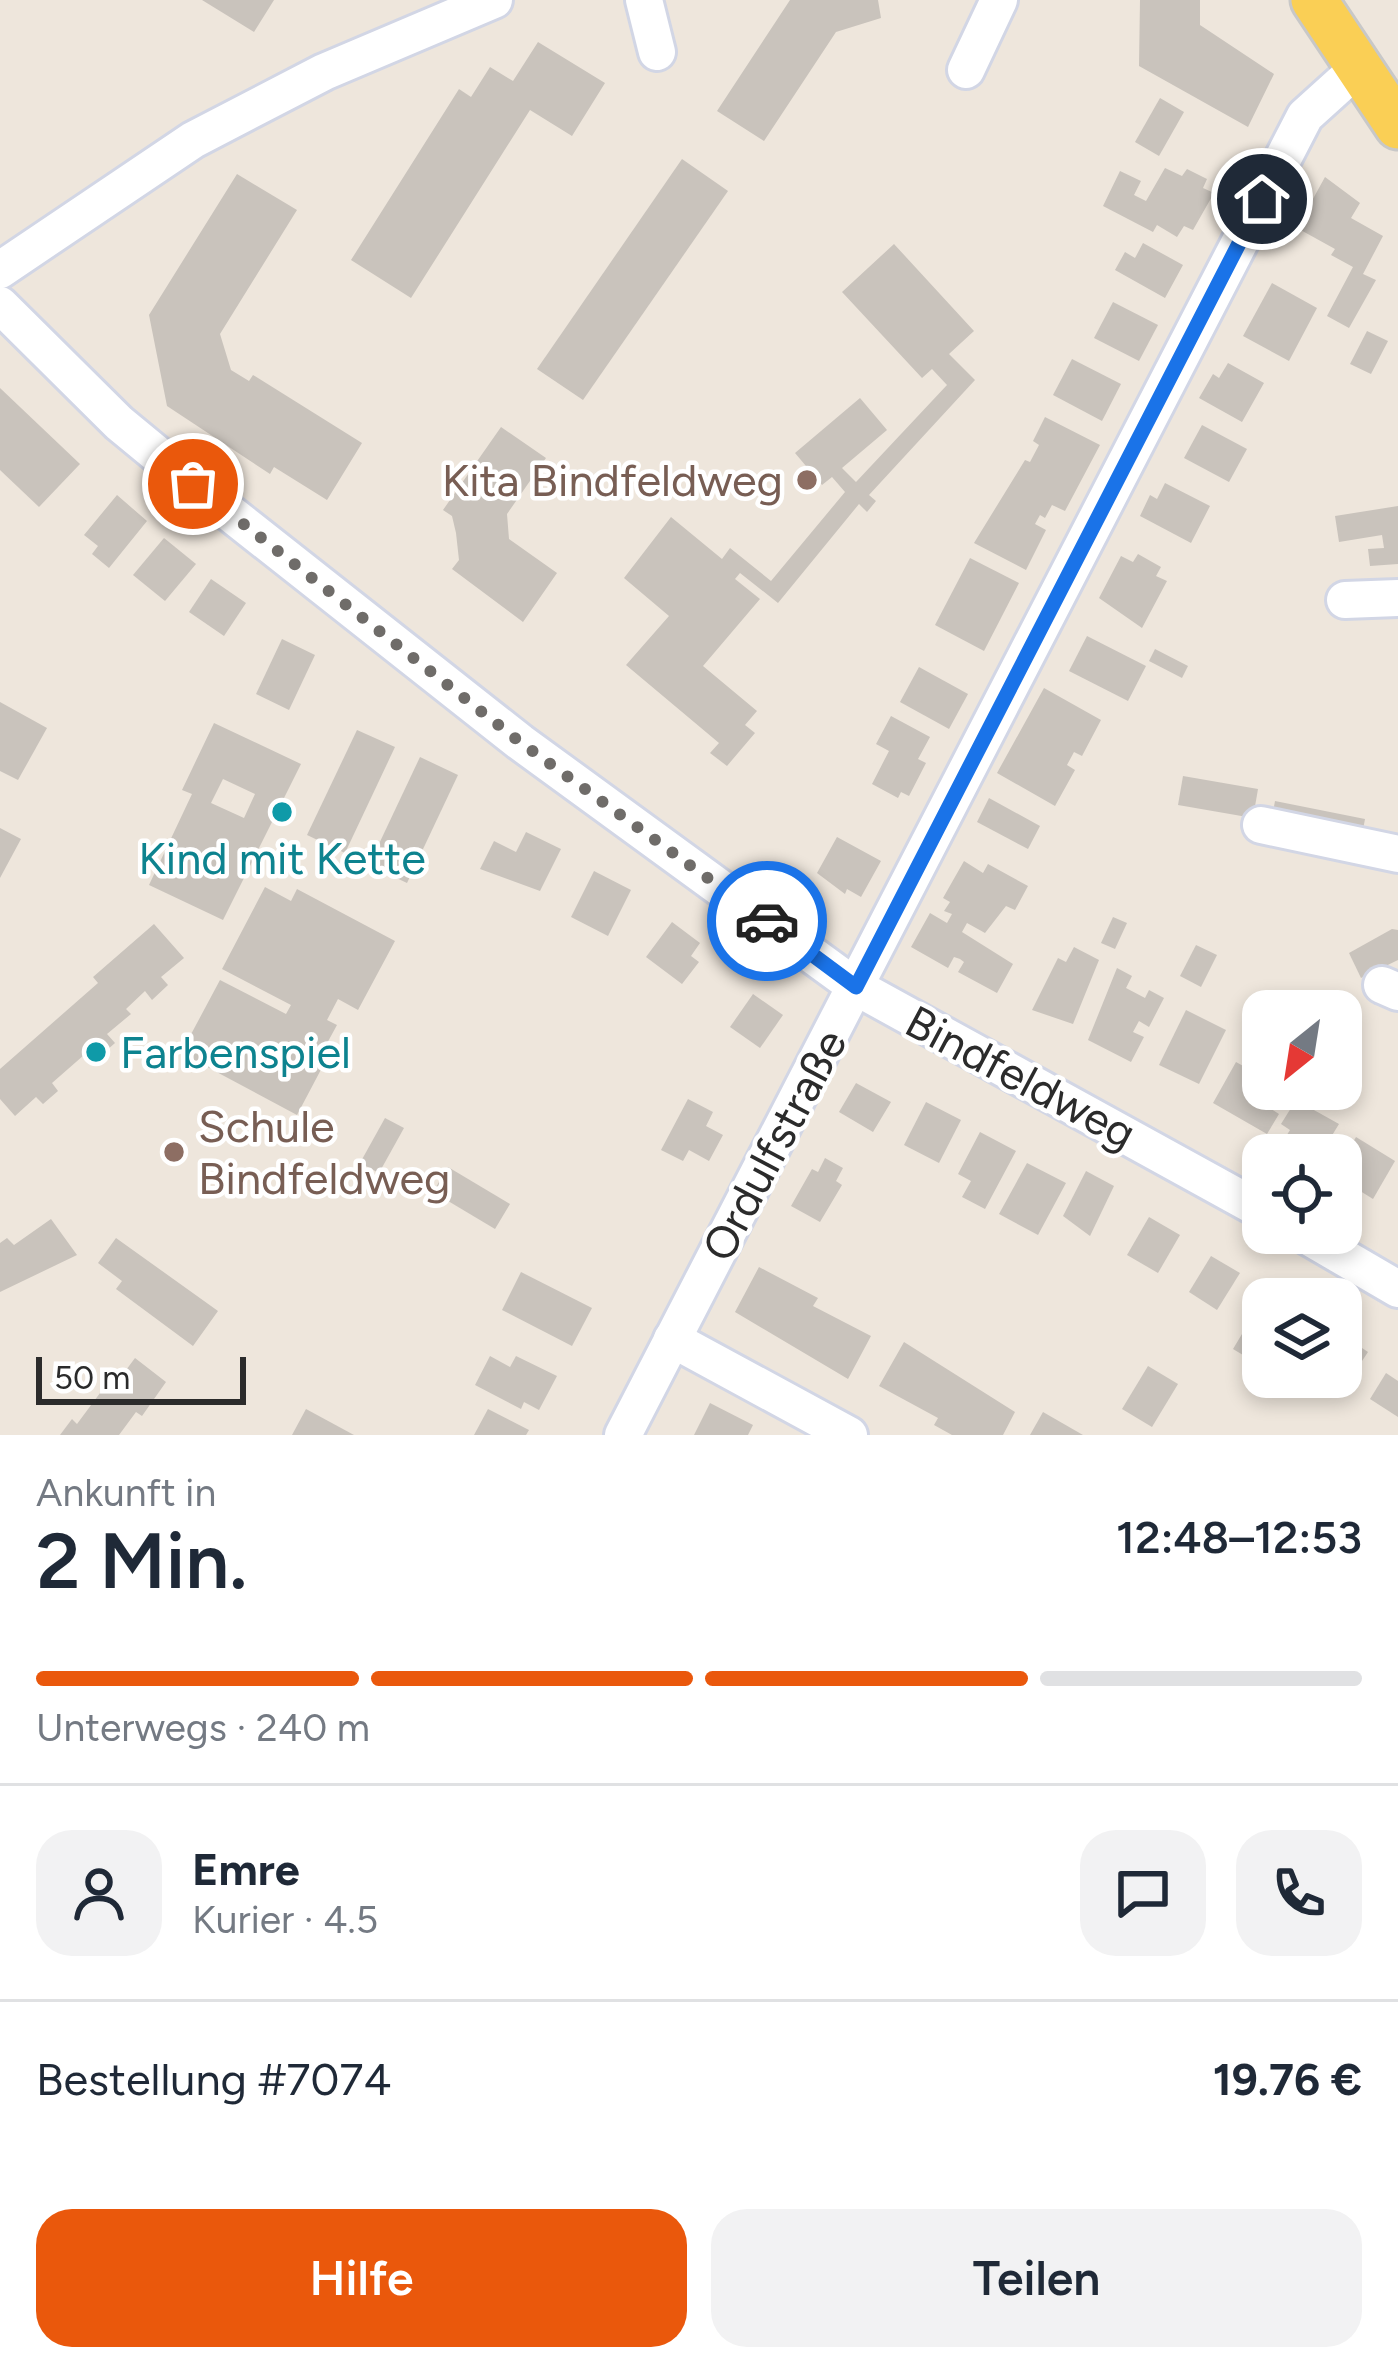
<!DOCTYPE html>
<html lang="de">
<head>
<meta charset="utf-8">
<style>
	body { margin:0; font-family:Figtree,sans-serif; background:#f2f2f3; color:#1f2937; height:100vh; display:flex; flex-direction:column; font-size:45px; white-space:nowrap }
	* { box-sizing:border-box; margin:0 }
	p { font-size:39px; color:#747a83 }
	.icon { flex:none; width:66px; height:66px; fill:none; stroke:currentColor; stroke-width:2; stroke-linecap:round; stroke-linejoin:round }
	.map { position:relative; height:1435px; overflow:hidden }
	.panel { display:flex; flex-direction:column; background:#fff; flex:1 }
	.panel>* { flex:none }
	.needle { width:78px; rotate:210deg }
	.fabs { position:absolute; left:1242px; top:990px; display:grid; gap:24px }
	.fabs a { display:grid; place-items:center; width:120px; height:120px; border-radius:24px; background:#fff; box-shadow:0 6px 18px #0003; font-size:60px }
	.scale { position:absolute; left:36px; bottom:30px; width:210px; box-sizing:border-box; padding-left:12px; border:6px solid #2b2b2b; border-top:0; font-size:33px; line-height:42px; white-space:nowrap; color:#2b2b2b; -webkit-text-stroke:9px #fff; paint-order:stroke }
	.pin { position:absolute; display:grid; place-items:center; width:102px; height:102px; color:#fff; margin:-51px; border:6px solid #fff; border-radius:50%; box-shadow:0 3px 12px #0007 }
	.courier { position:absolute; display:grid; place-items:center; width:120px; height:120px; margin:-60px; border:9px solid #1a73e8; border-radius:50%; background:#fff; color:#222; box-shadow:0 3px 15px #0007 }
	.overview em { font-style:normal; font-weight:600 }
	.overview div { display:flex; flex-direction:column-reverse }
	.overview { display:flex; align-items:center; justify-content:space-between; height:204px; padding:0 36px }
	h1 { font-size:78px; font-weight:600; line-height:90px }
	.bar { display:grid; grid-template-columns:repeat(4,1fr); gap:18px 12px; align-content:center; height:144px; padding:0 36px }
	.bar i { height:15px; border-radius:9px; background:#e0e1e3 }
	.bar .active { background:#ea580c }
	.bar p { grid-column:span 4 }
	.line { display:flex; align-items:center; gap:30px; padding:0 36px; border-top:3px solid #e0e1e3 }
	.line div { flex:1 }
	.round { display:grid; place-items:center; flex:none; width:126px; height:126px; border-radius:36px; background:#f2f2f3 }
	.action { display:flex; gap:24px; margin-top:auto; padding:24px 36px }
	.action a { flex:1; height:138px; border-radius:36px; background:#ea580c; color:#fff; font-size:48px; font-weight:600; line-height:138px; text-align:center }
	.action a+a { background:#f2f2f3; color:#1f2937 }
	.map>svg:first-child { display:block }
	.building { fill:#c9c3bc; fill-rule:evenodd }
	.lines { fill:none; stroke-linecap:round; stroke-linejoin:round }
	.minor-casing { stroke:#d2d6e5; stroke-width:42 }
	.major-casing { stroke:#c8c8c8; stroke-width:51 }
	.minor { stroke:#fff; stroke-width:36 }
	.major { stroke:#facf55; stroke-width:45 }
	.done { stroke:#6f6c69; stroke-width:12; stroke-dasharray:0 21.6 }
	.route { stroke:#1a73e8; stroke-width:15 }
	.education-dot { fill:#8d6e63; stroke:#fff; stroke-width:4.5 }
	.culture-dot { fill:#0f9aa8; stroke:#fff; stroke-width:4.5 }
	.labels { text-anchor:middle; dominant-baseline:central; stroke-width:9; stroke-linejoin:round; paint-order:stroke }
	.education-label { font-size:45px; fill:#785e54; stroke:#fff; text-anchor:end }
	.culture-label { font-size:45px; fill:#0d838f; stroke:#fff }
	.street-label { font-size:45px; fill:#2b2b2b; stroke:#fff }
</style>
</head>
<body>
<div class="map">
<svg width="1398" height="1435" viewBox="0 0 1398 1435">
	<rect width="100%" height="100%" fill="#eee6dc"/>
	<g class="building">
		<path d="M 202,0 L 274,0 L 254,32 Z"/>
		<path d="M 790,0 L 878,0 L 881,18 L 836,32 L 764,141 L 717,111 Z"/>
		<path d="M 1140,0 L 1200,0 L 1200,25 L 1274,74 L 1248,127 L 1139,66 Z"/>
		<path d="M 538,42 L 605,83 L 572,136 L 530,110 L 411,298 L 351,260 L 459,89 L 471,97 L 490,67 L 513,81 Z"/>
		<path d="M 1160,98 L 1184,112 L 1159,156 L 1135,142 Z"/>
		<path d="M 682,159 L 728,191 L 583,400 L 537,369 Z"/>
		<path d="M 1165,168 L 1182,176 L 1187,169 L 1207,179 L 1203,188 L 1214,193 L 1193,230 L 1184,226 L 1177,237 L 1157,225 L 1153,232 L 1103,206 L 1120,171 L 1141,181 L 1134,195 L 1146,201 Z"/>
		<path d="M 237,174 L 297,210 L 220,334 L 231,370 L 249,381 L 253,375 L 362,443 L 327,500 L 274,467 L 270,474 L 167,406 L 149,315 Z"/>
		<path d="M 1325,177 L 1360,203 L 1351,218 L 1383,236 L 1363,274 L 1376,280 L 1349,328 L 1327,316 L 1353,267 L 1331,255 L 1335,249 L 1297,228 Z"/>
		<path d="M 1143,243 L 1183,265 L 1165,298 L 1115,270 L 1125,252 L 1135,258 Z"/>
		<path d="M 894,244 L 974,331 L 949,354 L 975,380 L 869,495 L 876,501 L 867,512 L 859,504 L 778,603 L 740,573 L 735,579 L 760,599 L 703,666 L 757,711 L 745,725 L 755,733 L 727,766 L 710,753 L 719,743 L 626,665 L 669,616 L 624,578 L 671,517 L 722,559 L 730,548 L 771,581 L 845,492 L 832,477 L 822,485 L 795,453 L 860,398 L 887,430 L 842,468 L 856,482 L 947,385 L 932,369 L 922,378 L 842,292 Z"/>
		<path d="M 1272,283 L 1317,308 L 1289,361 L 1243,336 Z"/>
		<path d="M 1113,302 L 1158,325 L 1139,361 L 1094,338 Z"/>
		<path d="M 1367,331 L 1388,341 L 1371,374 L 1350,364 Z"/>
		<path d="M 1072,359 L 1121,384 L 1102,421 L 1053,395 Z"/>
		<path d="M 1228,363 L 1264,383 L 1242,422 L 1199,398 L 1213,374 L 1219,378 Z"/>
		<path d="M 0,388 L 80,464 L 39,507 L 0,470 Z"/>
		<path d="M 1045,417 L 1100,445 L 1065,511 L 1052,505 L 1045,518 L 1040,515 L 1035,524 L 1046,530 L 1026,570 L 974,543 L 1025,460 L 1030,462 L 1039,445 L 1033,441 Z"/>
		<path d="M 1202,425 L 1247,449 L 1229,482 L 1184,458 Z"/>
		<path d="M 501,427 L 546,458 L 507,514 L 509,539 L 557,573 L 523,622 L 452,569 L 459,560 L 456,533 L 452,516 L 443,510 Z"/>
		<path d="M 1165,483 L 1210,506 L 1191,543 L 1140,516 L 1150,495 L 1157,499 Z"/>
		<path d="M 117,495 L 147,521 L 109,568 L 92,554 L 98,546 L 84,535 Z"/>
		<path d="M 1398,506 L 1398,564 L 1370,566 L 1368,549 L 1384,548 L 1382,535 L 1339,542 L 1335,516 Z"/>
		<path d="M 164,538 L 196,564 L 165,601 L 133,575 Z"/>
		<path d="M 1138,554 L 1161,567 L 1156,576 L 1167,581 L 1142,628 L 1099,598 L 1121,556 L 1133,562 Z"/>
		<path d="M 970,558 L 1019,583 L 984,651 L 935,625 Z"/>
		<path d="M 211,579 L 246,603 L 224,636 L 189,612 Z"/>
		<path d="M 1087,636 L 1146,666 L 1128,701 L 1069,671 Z"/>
		<path d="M 282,639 L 315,655 L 289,710 L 256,694 Z"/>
		<path d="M 1155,649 L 1188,666 L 1182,678 L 1149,661 Z"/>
		<path d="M 919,667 L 968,694 L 949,729 L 900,702 Z"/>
		<path d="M 1044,688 L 1101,720 L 1082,756 L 1074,752 L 1067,765 L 1075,770 L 1055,806 L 997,773 Z"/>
		<path d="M 0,702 L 47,728 L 18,780 L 0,771 Z"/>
		<path d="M 891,716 L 930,737 L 918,759 L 926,763 L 909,796 L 901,792 L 898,798 L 872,784 L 889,751 L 876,744 Z"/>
		<path d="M 214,723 L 301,764 L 223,920 L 149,885 L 192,794 L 182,790 ZM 223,779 L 255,794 L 244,818 L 211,803 Z"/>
		<path d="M 357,730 L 395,747 L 345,853 L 307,835 Z"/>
		<path d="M 420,757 L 458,775 L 407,883 L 369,865 Z"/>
		<path d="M 1183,776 L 1258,789 L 1253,818 L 1178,805 Z"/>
		<path d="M 989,798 L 1040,826 L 1028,849 L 977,822 Z"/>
		<path d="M 1275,801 L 1365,819 L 1361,840 L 1271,822 Z"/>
		<path d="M 0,828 L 21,839 L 0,878 Z"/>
		<path d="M 526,832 L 561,849 L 540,891 L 480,869 L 494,841 L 516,852 Z"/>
		<path d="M 837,837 L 881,861 L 861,897 L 847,889 L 845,894 L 817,873 Z"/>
		<path d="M 964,861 L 983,873 L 988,864 L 1028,886 L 1015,910 L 1006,906 L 985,933 L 967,923 L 962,932 L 1013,964 L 997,993 L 958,972 L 964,962 L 960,959 L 954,957 L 948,968 L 911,947 L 930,913 L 947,923 L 952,914 L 944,911 L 950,902 L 943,898 Z"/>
		<path d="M 594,871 L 631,890 L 608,936 L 571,917 Z"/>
		<path d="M 265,887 L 291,901 L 297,889 L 395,941 L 358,1010 L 338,999 L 327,1020 L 337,1025 L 319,1058 L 325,1062 L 297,1115 L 181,1053 L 220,980 L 286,1014 L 291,1005 L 222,969 Z"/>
		<path d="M 1113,917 L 1127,923 L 1115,949 L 1101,943 Z"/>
		<path d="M 672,922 L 700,943 L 691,956 L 699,962 L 682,984 L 646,957 Z"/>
		<path d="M 154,924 L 184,958 L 161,977 L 168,985 L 152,1000 L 145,991 L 126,1009 L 131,1014 L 107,1034 L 115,1043 L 99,1057 L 92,1048 L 52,1083 L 58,1091 L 43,1104 L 36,1097 L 15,1116 L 0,1099 L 0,1069 L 98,983 L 93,977 Z"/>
		<path d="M 1392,929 L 1398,930 L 1398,960 L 1361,978 L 1349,953 Z"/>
		<path d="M 1196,945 L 1217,955 L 1201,987 L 1180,976 Z"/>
		<path d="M 1074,947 L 1099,960 L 1073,1024 L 1032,1010 L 1058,958 L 1066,962 Z"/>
		<path d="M 1117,968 L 1132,976 L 1126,988 L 1145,998 L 1149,990 L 1164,998 L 1149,1027 L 1139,1021 L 1133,1032 L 1144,1037 L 1131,1062 L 1088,1040 Z"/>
		<path d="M 753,994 L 783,1015 L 760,1048 L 730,1027 Z"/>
		<path d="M 1186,1010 L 1226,1030 L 1199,1084 L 1159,1065 Z"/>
		<path d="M 1236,1062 L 1263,1077 L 1263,1089 L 1278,1089 L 1268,1107 L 1279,1114 L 1267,1134 L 1213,1103 Z"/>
		<path d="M 856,1083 L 891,1102 L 873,1132 L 839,1112 Z"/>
		<path d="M 688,1099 L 713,1112 L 706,1126 L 723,1135 L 709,1161 L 689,1150 L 683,1161 L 661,1150 Z"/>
		<path d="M 1296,1100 L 1339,1124 L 1320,1155 L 1285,1138 L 1290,1130 L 1281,1124 Z"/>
		<path d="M 926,1102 L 961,1120 L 939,1163 L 904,1145 Z"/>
		<path d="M 385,1118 L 404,1128 L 379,1173 L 360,1163 Z"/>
		<path d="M 980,1132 L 1016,1151 L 985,1209 L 962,1197 L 971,1181 L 958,1174 Z"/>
		<path d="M 1356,1137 L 1395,1161 L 1373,1199 L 1341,1179 L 1341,1163 Z"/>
		<path d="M 825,1158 L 843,1168 L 836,1181 L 842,1185 L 820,1222 L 791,1206 L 812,1169 L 818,1172 Z"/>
		<path d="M 1027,1163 L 1066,1183 L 1038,1235 L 999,1214 Z"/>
		<path d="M 448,1167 L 510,1204 L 495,1229 L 433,1192 Z"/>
		<path d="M 1086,1171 L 1114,1186 L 1090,1236 L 1063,1216 Z"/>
		<path d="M 1149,1217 L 1180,1235 L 1158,1273 L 1127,1255 Z"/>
		<path d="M 51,1219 L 77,1255 L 0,1292 L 0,1243 L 7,1238 L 14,1245 Z"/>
		<path d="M 116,1238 L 218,1311 L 193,1346 L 116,1289 L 122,1281 L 98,1263 Z"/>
		<path d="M 1211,1256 L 1240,1273 L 1217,1310 L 1189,1292 Z"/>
		<path d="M 759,1267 L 818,1298 L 813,1306 L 871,1336 L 848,1379 L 735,1312 Z"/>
		<path d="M 521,1272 L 592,1308 L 572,1346 L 502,1310 Z"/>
		<path d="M 1263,1299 L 1263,1367 L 1233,1349 Z"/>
		<path d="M 1341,1334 L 1368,1352 L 1338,1397 L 1308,1377 L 1341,1377 Z"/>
		<path d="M 904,1342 L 1015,1412 L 1003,1435 L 952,1435 L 934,1425 L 938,1418 L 879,1386 Z"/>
		<path d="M 490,1356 L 510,1367 L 516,1356 L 557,1376 L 539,1410 L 524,1402 L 521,1409 L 475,1385 Z"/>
		<path d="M 135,1358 L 166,1382 L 142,1416 L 136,1412 L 119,1435 L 60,1435 L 72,1419 L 77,1424 L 103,1389 L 109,1393 Z"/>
		<path d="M 1148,1366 L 1178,1384 L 1152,1427 L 1122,1409 Z"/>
		<path d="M 1386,1373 L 1398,1381 L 1398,1417 L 1370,1399 Z"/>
		<path d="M 710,1403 L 753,1425 L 748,1435 L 694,1435 Z"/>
		<path d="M 306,1409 L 354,1435 L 292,1435 Z"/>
		<path d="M 488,1409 L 529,1430 L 526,1435 L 474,1435 Z"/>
		<path d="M 1043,1412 L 1083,1435 L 1030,1435 Z"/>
	</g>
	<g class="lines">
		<g class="minor-casing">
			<g id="minor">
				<path d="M 644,0 L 657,52"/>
				<path d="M 966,70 L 999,0"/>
				<path d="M 0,270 L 193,140 L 324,72 L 494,0"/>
				<path d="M 0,305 L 119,423 L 193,484 L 520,742 L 856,987 L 1263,1211"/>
				<path d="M 1345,600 L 1398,598"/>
				<path d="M 1261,825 L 1398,854"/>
				<path d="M 1382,985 L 1398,992"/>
				<path d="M 1302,1233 L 1398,1289"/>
				<path d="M 672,1339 L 849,1435"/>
				<path d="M 623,1435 L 1305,116 L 1357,69"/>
			</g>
		</g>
		<g class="major-casing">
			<path id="major" d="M 1314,0 L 1398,126"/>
		</g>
		<use href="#minor" class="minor"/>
		<use href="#major" class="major"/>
	</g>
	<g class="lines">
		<path class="done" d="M 193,484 L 520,742 L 767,921"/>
		<path class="route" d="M 767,921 L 856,987 L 1262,199"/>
	</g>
	<g class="education-dot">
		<circle cx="807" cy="480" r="12"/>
		<circle cx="174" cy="1152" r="12"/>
	</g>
	<g class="culture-dot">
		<circle cx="282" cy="812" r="12"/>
		<circle cx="96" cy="1052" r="12"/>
	</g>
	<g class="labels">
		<g class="education-label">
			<text x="783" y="480">Kita Bindfeldweg</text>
			<text x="198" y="1126" text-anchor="start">Schule<tspan x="198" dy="52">Bindfeldweg</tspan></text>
		</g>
		<g class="culture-label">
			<text x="282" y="858">Kind mit Kette</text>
			<text x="120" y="1052" text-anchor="start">Farbenspiel</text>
		</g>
		<g class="street-label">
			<text transform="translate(1021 1077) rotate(28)">Bindfeldweg</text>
			<text transform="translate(774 1145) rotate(-62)">Ordulfstraße</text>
		</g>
	</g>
</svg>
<div class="fabs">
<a><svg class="needle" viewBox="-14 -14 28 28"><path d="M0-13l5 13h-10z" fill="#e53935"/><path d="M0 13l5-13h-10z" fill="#747a83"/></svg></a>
<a><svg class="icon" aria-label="locate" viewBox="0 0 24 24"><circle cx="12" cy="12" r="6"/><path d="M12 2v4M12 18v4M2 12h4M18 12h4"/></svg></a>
<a><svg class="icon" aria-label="layers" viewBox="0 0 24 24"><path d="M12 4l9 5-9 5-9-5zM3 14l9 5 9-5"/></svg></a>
</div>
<div class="scale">50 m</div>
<div class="pin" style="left:193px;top:484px;background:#ea580c"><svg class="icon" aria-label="bag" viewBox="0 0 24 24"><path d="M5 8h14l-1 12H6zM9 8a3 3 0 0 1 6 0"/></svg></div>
<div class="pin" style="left:1262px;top:199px;background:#1f2937"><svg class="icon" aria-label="home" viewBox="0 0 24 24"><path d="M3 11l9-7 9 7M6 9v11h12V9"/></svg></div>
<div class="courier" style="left:767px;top:921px"><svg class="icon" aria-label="car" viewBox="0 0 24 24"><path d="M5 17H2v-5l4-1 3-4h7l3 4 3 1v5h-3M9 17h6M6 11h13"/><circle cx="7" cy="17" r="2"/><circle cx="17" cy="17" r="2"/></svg></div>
</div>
<section class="panel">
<div class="overview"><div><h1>2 Min.</h1><p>Ankunft in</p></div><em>12:48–12:53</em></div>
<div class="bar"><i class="active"></i><i class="active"></i><i class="active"></i><i></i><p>Unterwegs · 240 m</p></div>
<div class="line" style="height:216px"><a class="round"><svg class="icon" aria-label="person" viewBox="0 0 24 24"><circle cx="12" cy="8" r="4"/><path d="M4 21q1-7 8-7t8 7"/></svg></a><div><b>Emre</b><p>Kurier · 4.5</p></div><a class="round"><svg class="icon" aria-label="chat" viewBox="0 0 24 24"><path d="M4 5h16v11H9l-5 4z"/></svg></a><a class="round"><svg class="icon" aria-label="phone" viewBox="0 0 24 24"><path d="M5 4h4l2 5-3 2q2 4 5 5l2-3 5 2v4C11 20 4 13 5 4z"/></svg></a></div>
<div class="line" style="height:156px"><div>Bestellung #7074</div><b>19.76 €</b></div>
<div class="action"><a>Hilfe</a><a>Teilen</a></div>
</section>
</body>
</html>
